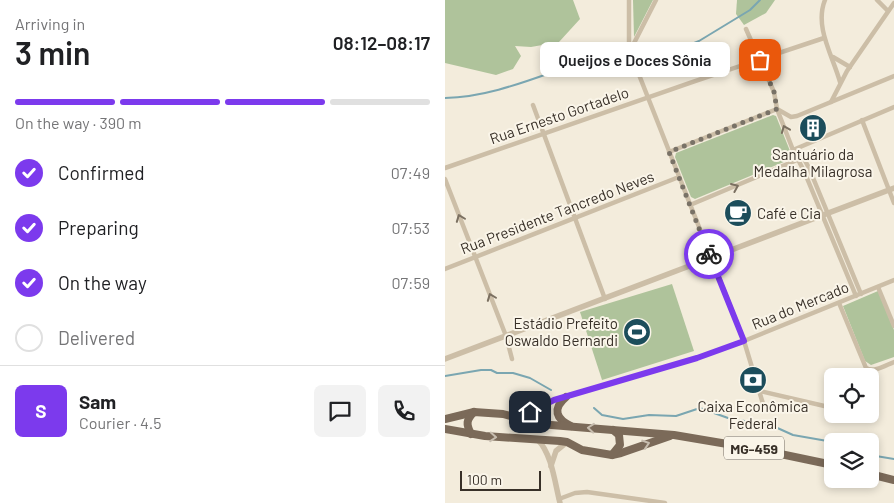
<!DOCTYPE html>
<html lang="en">
<head>
<meta charset="utf-8">
<style>
	body { margin:0; font-family:Barlow,sans-serif; background:#f2f2f2; color:#202124; height:100vh; display:flex; flex-direction:column; font-size:19px; white-space:nowrap }
	* { box-sizing:border-box; margin:0 }
	p { font-size:16px; color:#757577 }
	.icon { flex:none; width:28px; height:28px; fill:none; stroke:currentColor; stroke-width:2; stroke-linecap:round; stroke-linejoin:round }
	.map { position:relative; flex:1; overflow:hidden }
	.sheet { display:flex; flex-direction:column; background:#fff; width:445px }
	.sheet>* { flex:none }
	.tools { position:absolute; left:379px; top:368px; display:grid; gap:10px }
	.tools a { display:grid; place-items:center; width:55px; height:55px; border-radius:8px; background:#fff; box-shadow:0 2px 8px #0003; font-size:25px }
	.scale { position:absolute; left:15px; bottom:12px; width:81px; box-sizing:border-box; padding-left:5px; border:2px solid #383028; border-top:0; font-size:14px; line-height:18px; white-space:nowrap; color:#383028; -webkit-text-stroke:4px #faf5e9; paint-order:stroke }
	.pin { position:absolute; display:grid; place-items:center; width:42px; height:42px; color:#fff; margin:-21px; border-radius:10px; box-shadow:0 2px 8px #0006 }
	.courier { position:absolute; display:grid; place-items:center; width:50px; height:50px; margin:-25px; border:4px solid #7c3aed; border-radius:50%; background:#fff; color:#222; box-shadow:0 1px 6px #0007 }
	.bubble { position:absolute; height:35px; border-radius:8px; background:#fff; box-shadow:0 2px 8px #0003; font-size:16px; font-weight:600; line-height:35px; text-align:center }
	.headline em { font-style:normal; font-weight:600 }
	.headline div { display:flex; flex-direction:column-reverse }
	.headline { display:flex; align-items:center; justify-content:space-between; height:85px; padding:0 15px }
	h1 { font-size:32px; font-weight:600; line-height:38px }
	.bar { display:grid; grid-template-columns:repeat(4,1fr); gap:8px 5px; align-content:center; height:60px; padding:0 15px }
	.bar i { height:6px; border-radius:4px; background:#e0e0e0 }
	.bar .current { background:#7c3aed }
	.bar p { grid-column:span 4 }
	.line { display:flex; align-items:center; gap:12px; padding:0 15px; border-top:1px solid #e0e0e0 }
	.line div { flex:1 }
	.round { display:grid; place-items:center; flex:none; width:52px; height:52px; border-radius:8px; background:#f2f2f2 }
	ol { padding:0 15px; list-style:none }
	li { display:flex; align-items:center; gap:15px; height:55px }
	li p { margin-inline-start:auto }
	li .icon { padding:5px; border-radius:50%; background:#7c3aed; color:#fff; stroke-width:4 }
	li:last-child { color:#757577 }
	li i { width:28px; height:28px; border:2px solid #e0e0e0; border-radius:50% }
	main { display:flex; flex:1; min-height:0 }
	.map>svg:first-child { display:block }
	.green { fill:#afc39b }
	.lines { fill:none; stroke-linecap:round; stroke-linejoin:round }
	.stream { stroke:#7aa6b1; stroke-width:2 }
	.minor { stroke:#ccbea7; stroke-width:4.5 }
	.tertiary { stroke:#ccbea7; stroke-width:5.5 }
	.primary { stroke:#7b6a59; stroke-width:8 }
	.oneway { stroke:#7b7061 }
	.oneway2 { stroke:#c7bdaf }
	.done { stroke:#797267; stroke-width:5; stroke-dasharray:0 9 }
	.route { stroke:#7c3aed; stroke-width:6 }
	.labels { text-anchor:middle; dominant-baseline:central; stroke-width:4; stroke-linejoin:round; paint-order:stroke }
	.shield { fill:#faf5e9; stroke:#726b62; stroke-width:1 }
	.shield-label { font-size:14px; font-weight:bold; fill:#383028 }
	.street-label { font-size:15px; fill:#383028; stroke:#faf5e9 }
	.poi-label { font-size:15px; fill:#383028; stroke:#faf5e9 }
</style>
</head>
<body>
<main>
<section class="sheet">
<div class="headline"><div><h1>3 min</h1><p>Arriving in</p></div><em>08:12–08:17</em></div>
<div class="bar"><i class="current"></i><i class="current"></i><i class="current"></i><i></i><p>On the way · 390 m</p></div>
<ol>
<li><svg class="icon" aria-label="check" viewBox="0 0 24 24"><path d="M5 12l5 5 9-10"/></svg>Confirmed<p>07:49</p></li>
<li><svg class="icon" aria-label="check" viewBox="0 0 24 24"><path d="M5 12l5 5 9-10"/></svg>Preparing<p>07:53</p></li>
<li><svg class="icon" aria-label="check" viewBox="0 0 24 24"><path d="M5 12l5 5 9-10"/></svg>On the way<p>07:59</p></li>
<li><i></i>Delivered</li>
</ol>
<div class="line" style="height:90px"><b class="round" style="background:#7c3aed;color:#fff">S</b><div><b>Sam</b><p>Courier · 4.5</p></div><a class="round"><svg class="icon" aria-label="chat" viewBox="0 0 24 24"><path d="M4 5h16v11H9l-5 4z"/></svg></a><a class="round"><svg class="icon" aria-label="phone" viewBox="0 0 24 24"><path d="M5 4h4l2 5-3 2q2 4 5 5l2-3 5 2v4C11 20 4 13 5 4z"/></svg></a></div>
</section>
<div class="map">
<svg width="449" height="503" viewBox="0 0 449 503">
	<rect width="100%" height="100%" fill="#f3ecdc"/>
	<g class="green">
		<path d="M 0,0 L 128,0 L 135,19 L 114,42 L 86,47 L 70,46 L 76,56 L 68,69 L 51,75 L 0,63 Z"/>
		<path d="M 188,0 L 208,0 L 189,37 Z"/>
		<path d="M 292,0 L 330,0 L 321,13 L 299,25 L 291,14 Z"/>
		<path d="M 328,115 L 331,116 L 347,156 L 346,159 L 250,199 L 246,197 L 230,157 L 231,153 Z"/>
		<path d="M 227,284 L 249,351 L 157,380 L 135,312 Z"/>
		<path d="M 433,291 L 449,330 L 449,357 L 426,365 L 420,361 L 398,306 Z"/>
	</g>
	<g class="lines">
		<g class="stream">
			<path d="M 194,57 L 211,51 L 237,48 L 254,41 L 305,10 L 315,0"/>
			<path d="M 0,98 C 44,97 84,80 125,66 C 143,62 163,67 180,60"/>
			<path d="M 0,376 L 36,370 L 46,370 L 52,373 L 68,373 L 85,378 L 106,390"/>
			<path d="M 149,408 L 157,415 L 178,419 L 204,415 L 231,416 L 255,408 L 283,418 L 328,426 L 348,435 L 388,442"/>
			<path d="M 425,455 L 449,459"/>
		</g>
		<g class="minor">
			<path d="M 184,0 L 184,43 L 187,57 L 299,341 L 319,407"/>
			<path d="M 380,0 C 369,27 388,56 395,82"/>
			<path d="M 432,0 L 443,11"/>
			<path d="M 301,29 L 329,92 L 332,109 L 348,150 L 359,171 L 411,296"/>
			<path d="M 186,49 L 211,0"/>
			<path d="M 388,57 L 405,67"/>
			<path d="M 386,102 L 402,71 L 449,3"/>
			<path d="M 88,105 L 160,299"/>
			<path d="M 332,109 L 346,117 L 352,116 L 449,76"/>
			<path d="M 417,120 L 449,203"/>
			<path d="M 348,150 L 358,157 L 364,168 L 416,294"/>
			<path d="M 348,150 L 449,107"/>
			<path d="M 224,152 L 332,109"/>
			<path d="M 0,168 L 250,81 L 379,38"/>
			<path d="M 0,179 L 61,336 L 67,359"/>
			<path d="M 245,205 L 352,160"/>
			<path d="M 0,269 L 234,177"/>
			<path d="M 433,287 L 449,326"/>
			<path d="M 394,303 L 421,368 C 429,373 441,365 449,362"/>
			<path d="M 315,391 L 388,408"/>
			<path d="M 415,414 L 425,416"/>
			<path d="M 72,417 L 109,400 L 252,358 L 299,341 L 449,280"/>
			<path d="M 114,499 L 130,493 L 142,492 L 220,503"/>
		</g>
		<g class="tertiary">
			<path d="M 0,359 L 449,188"/>
			<path d="M 93,440 C 107,454 110,484 115,503"/>
			<path d="M 106,466 L 111,451 L 122,442"/>
		</g>
		<g class="primary">
			<path d="M 121,397 C 107,409 111,419 126,426"/>
			<path d="M 0,419 L 29,412 L 58,414 L 94,424 L 229,435 L 312,449 L 388,465"/>
			<path d="M 0,429 L 40,436 L 115,441 L 122,442 L 137,450 L 167,455 L 176,453 L 225,436"/>
			<path d="M 26,434 C 21,424 21,420 29,412"/>
			<path d="M 167,455 L 175,445 L 174,435 L 168,430"/>
			<path d="M 425,474 L 449,480"/>
		</g>
	</g>
	<defs><path id="oneway-chevron" d="M-2-3.5L2.5 0L-2 3.5" fill="none" stroke-width="1.6" stroke-linecap="round" stroke-linejoin="round" transform="scale(1.25)"/></defs>
	<g class="oneway">
		<use href="#oneway-chevron" transform="translate(340 129) rotate(-112)"/>
		<use href="#oneway-chevron" transform="translate(290 187) rotate(-23)"/>
		<use href="#oneway-chevron" transform="translate(15 218) rotate(-111)"/>
		<use href="#oneway-chevron" transform="translate(46 297) rotate(-111)"/>
	</g>
	<g class="oneway2">
		<use href="#oneway-chevron" transform="translate(146 428) rotate(-175)"/>
		<use href="#oneway-chevron" transform="translate(48 437) rotate(4)"/>
		<use href="#oneway-chevron" transform="translate(201 444) rotate(-18)"/>
	</g>
	<g class="lines">
		<path class="done" d="M 264,254 L 224,152 L 332,109 L 329,92 L 315,60"/>
		<path class="route" d="M 85,412 L 109,400 L 252,358 L 299,341 L 264,254"/>
	</g>
	<defs>
		<g id="building-disc" transform="scale(1.4375)"><circle r="9.5" fill="#1c4d5b" stroke="#faf5e9"/><path d="M-4-6H4V6H1V3H-1V6H-4ZM-2.5-4.3h1.7v1.8h-1.7ZM.8-4.3h1.7v1.8H.8ZM-2.5-1h1.7V.8h-1.7ZM.8-1h1.7V.8H.8Z" fill="#fff"/></g>
		<g id="cafe-disc" transform="scale(1.4375)"><circle r="9.5" fill="#1c4d5b" stroke="#faf5e9"/><path d="M-5.5-4.5H6V0H3Q3 3.5 0 3.5H-2.5Q-5.5 3.5-5.5 0ZM3-3.2v2h1.7v-2ZM-6 4.5H4V6H-6Z" fill="#fff"/></g>
		<g id="stadium-disc" transform="scale(1.4375)"><circle r="9.5" fill="#1c4d5b" stroke="#faf5e9"/><path d="M0-5a6.5 5 0 1 0 0 10a6.5 5 0 1 0 0-10ZM-3.5-1.8h7v3.6h-7Z" fill="#fff"/></g>
		<g id="bank-disc" transform="scale(1.4375)"><circle r="9.5" fill="#1c4d5b" stroke="#faf5e9"/><path d="M-6-4H6V4H-6ZM0-2.3a2.3 2.3 0 1 0 0 4.6a2.3 2.3 0 1 0 0-4.6Z" fill="#fff"/></g>
	</defs>
	<g fill-rule="evenodd">
		<use href="#building-disc" x="368" y="128"/>
		<use href="#cafe-disc" x="293" y="213"/>
		<use href="#stadium-disc" x="192" y="332"/>
		<use href="#bank-disc" x="308" y="380"/>
	</g>
	<g class="labels">
		<rect class="shield" x="279" y="436.5" width="60" height="23" rx="4"/>
		<g class="shield-label">
			<text x="309" y="448">MG-459</text>
		</g>
		<g class="street-label">
			<text transform="translate(114 115) rotate(-19)">Rua Ernesto Gortadelo</text>
			<text transform="translate(112 212) rotate(-21)">Rua Presidente Tancredo Neves</text>
			<text transform="translate(355 305) rotate(-22)">Rua do Mercado</text>
		</g>
		<g class="poi-label">
			<text x="368" y="154">Santuário da<tspan x="368" dy="17">Medalha Milagrosa</tspan></text>
			<text x="312" y="213" text-anchor="start">Café e Cia</text>
			<text x="173" y="323" text-anchor="end">Estádio Prefeito<tspan x="173" dy="17">Oswaldo Bernardi</tspan></text>
			<text x="308" y="406">Caixa Econômica<tspan x="308" dy="17">Federal</tspan></text>
		</g>
	</g>
</svg>
<div class="tools">
<a><svg class="icon" aria-label="locate" viewBox="0 0 24 24"><circle cx="12" cy="12" r="6"/><path d="M12 2v4M12 18v4M2 12h4M18 12h4"/></svg></a>
<a><svg class="icon" aria-label="layers" viewBox="0 0 24 24"><path d="M12 4l9 5-9 5-9-5zM3 14l9 5 9-5"/></svg></a>
</div>
<div class="scale">100 m</div>
<div class="pin" style="left:315px;top:60px;background:#ea580c"><svg class="icon" aria-label="bag" viewBox="0 0 24 24"><path d="M5 8h14l-1 12H6zM9 8a3 3 0 0 1 6 0"/></svg></div>
<div class="pin" style="left:85px;top:412px;background:#1f2937"><svg class="icon" aria-label="home" viewBox="0 0 24 24"><path d="M3 11l9-7 9 7M6 9v11h12V9"/></svg></div>
<div class="courier" style="left:264px;top:254px"><svg class="icon" aria-label="bike" viewBox="0 0 24 24"><circle cx="6" cy="16" r="4"/><circle cx="18" cy="16" r="4"/><path d="M6 16l4-8h5l3 8M10 8l3 8H6M13 5h3"/></svg></div>
<div class="bubble" style="left:95px;top:42px;width:190px">Queijos e Doces Sônia</div>
</div>
</main>
</body>
</html>
